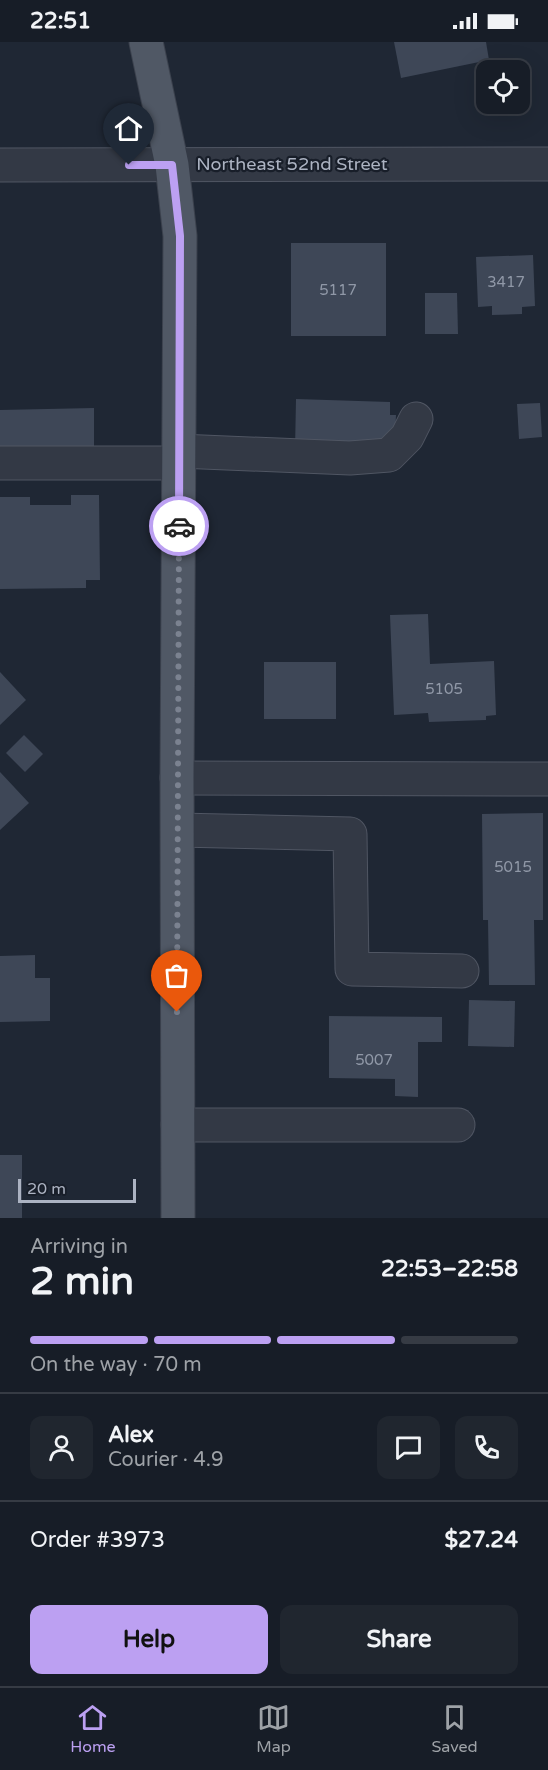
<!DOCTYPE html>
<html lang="en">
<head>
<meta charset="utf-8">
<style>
	body { margin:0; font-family:"Varela Round",sans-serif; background:#20262f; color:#f1f3f6; height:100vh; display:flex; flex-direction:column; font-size:22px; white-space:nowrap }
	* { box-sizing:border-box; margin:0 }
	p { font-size:20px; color:#9ea2a7 }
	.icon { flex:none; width:33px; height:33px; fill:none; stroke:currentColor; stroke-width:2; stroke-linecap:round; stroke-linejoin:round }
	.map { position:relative; height:1176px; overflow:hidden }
	.details { display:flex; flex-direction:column; background:#171d27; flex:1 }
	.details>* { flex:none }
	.controls { position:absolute; left:476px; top:18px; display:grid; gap:12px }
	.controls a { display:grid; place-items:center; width:54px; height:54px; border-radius:12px; background:#171d27; box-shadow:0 6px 24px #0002,0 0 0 2px #363b44; font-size:30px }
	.scale { position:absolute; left:18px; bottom:15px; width:118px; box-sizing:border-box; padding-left:6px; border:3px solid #acb3c2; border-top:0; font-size:16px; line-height:21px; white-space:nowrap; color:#acb3c2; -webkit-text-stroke:4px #181e29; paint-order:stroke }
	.pin { position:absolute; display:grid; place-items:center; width:51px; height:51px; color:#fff; margin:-62px -26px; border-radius:50% 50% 50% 0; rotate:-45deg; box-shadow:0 0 6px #0007 }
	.pin .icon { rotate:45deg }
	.courier { position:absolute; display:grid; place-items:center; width:60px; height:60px; margin:-30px; border:4px solid #bca0f2; border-radius:50%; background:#fff; color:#222; box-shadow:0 2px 8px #0007 }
	.overview em { font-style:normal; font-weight:700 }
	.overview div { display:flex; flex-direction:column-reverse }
	.overview { display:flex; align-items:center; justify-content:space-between; height:102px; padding:0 30px }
	h1 { font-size:39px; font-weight:700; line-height:45px }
	.bar { display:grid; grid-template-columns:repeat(4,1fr); gap:9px 6px; align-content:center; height:72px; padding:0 30px }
	.bar i { height:8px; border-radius:4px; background:#363b44 }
	.bar .active { background:#bca0f2 }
	.bar p { grid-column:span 4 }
	.line { display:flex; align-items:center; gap:15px; padding:0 30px; border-top:2px solid #363b44 }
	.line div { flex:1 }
	.round { display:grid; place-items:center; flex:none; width:63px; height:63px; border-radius:12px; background:#20262f }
	.cta { display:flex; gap:12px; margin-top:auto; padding:12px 30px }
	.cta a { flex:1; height:69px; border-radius:12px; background:#bca0f2; color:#111; font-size:24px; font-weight:700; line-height:69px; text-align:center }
	.cta a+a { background:#20262f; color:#f1f3f6 }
	.status { display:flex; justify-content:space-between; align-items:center; height:42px; padding:0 30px; background:#171d27; direction:ltr }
	.status svg { height:16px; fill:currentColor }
	.menu { display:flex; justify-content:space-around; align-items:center; height:84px; border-top:2px solid #363b44; background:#171d27; font-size:16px; color:#9ea2a7 }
	.menu a { display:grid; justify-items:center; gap:3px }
	.menu .active { color:#bca0f2 }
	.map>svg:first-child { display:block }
	.building { fill:#3e4757 }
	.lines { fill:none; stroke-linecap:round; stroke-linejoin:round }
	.minor-casing { stroke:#505663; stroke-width:35 }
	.major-casing { stroke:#3c424e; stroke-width:35 }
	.minor { stroke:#333945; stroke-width:33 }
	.major { stroke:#505865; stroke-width:33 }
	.done { stroke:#7b8290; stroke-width:6; stroke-dasharray:0 10.8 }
	.route { stroke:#bca0f2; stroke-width:8 }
	.labels { text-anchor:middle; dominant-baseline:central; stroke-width:4.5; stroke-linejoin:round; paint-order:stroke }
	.number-label { font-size:15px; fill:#9098a7 }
	.street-label { font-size:18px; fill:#acb3c2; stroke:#181e29 }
</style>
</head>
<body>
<div class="status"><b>22:51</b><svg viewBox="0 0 49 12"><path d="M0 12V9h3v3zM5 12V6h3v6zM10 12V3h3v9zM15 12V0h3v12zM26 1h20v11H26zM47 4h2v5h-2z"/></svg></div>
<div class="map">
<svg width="548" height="1176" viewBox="0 0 548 1176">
	<rect width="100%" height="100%" fill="#1f2734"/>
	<g class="building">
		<path d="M 394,0 L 486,0 L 489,18 L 401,36 Z"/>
		<rect x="291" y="201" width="95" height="93"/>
		<path d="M 533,213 L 535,264 L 522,265 L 522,272 L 492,273 L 492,264 L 478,265 L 476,215 Z"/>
		<path d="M 425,251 L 457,251 L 458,292 L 425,292 Z"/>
		<path d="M 296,357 L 390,360 L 390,373 L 396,373 L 395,395 L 391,410 L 295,408 Z"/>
		<path d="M 540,361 L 542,395 L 519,397 L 517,362 Z"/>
		<path d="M 94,366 L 94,404 L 0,406 L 0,368 Z"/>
		<path d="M 71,453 L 99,453 L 100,538 L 86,538 L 86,546 L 0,547 L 0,455 L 30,455 L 30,463 L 71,463 Z"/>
		<path d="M 428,572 L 430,622 L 494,619 L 496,673 L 486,674 L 486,678 L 429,680 L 428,671 L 394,673 L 390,573 Z"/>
		<rect x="264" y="620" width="72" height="57"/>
		<path d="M 0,630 L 26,658 L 0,683 Z"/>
		<path d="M 24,693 L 43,712 L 25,730 L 6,711 Z"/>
		<path d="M 0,730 L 29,761 L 0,788 Z"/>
		<path d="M 543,771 L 543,878 L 534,878 L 535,943 L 489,943 L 488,878 L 483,878 L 482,772 Z"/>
		<path d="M 35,913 L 35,936 L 50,936 L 50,979 L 0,980 L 0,914 Z"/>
		<path d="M 469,958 L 515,959 L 514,1005 L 468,1004 Z"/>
		<path d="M 329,974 L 442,975 L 442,1000 L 418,1000 L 418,1055 L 395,1054 L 395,1037 L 329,1036 Z"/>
		<rect x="0" y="1113" width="22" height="63"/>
	</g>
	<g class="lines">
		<g class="minor-casing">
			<g id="minor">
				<path d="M 0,123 L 548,122"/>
				<path d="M 179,409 L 350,416 L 389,413 L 407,395 L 416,377"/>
				<path d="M 0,421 L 179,421"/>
				<path d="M 177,736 L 548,737"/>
				<path d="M 178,788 L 350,792 L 352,927 L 462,929"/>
				<path d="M 178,1083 L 458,1083"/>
			</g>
		</g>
		<g class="major-casing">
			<path id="major" d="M 146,0 L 172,123 L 180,194 L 177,736 L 178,1176"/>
		</g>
		<use href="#minor" class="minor"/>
		<use href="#major" class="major"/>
	</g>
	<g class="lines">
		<path class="done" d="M 177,970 L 179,484"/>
		<path class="route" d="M 129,123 L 172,123 L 180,194 L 179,484"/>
	</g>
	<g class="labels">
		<g class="number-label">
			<text x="506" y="240">3417</text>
			<text x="338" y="248">5117</text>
			<text x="444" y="647">5105</text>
			<text x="513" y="825">5015</text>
			<text x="374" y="1018">5007</text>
		</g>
		<g class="street-label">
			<text x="292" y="122">Northeast 52nd Street</text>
		</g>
	</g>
</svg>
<div class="controls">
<a><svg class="icon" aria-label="locate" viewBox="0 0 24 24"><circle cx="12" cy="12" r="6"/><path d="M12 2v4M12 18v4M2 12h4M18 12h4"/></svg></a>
</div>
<div class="scale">20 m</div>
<div class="pin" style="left:177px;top:970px;background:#ea580c"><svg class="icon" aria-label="bag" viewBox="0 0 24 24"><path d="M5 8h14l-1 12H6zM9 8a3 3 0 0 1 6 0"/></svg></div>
<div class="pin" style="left:129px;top:123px;background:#1f2937"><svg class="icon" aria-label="home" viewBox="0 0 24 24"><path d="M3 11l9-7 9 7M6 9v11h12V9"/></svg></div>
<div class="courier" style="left:179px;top:484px"><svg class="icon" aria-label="car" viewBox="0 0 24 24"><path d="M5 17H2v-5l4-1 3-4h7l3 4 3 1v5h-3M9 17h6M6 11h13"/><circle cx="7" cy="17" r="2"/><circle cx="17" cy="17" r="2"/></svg></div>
</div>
<section class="details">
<div class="overview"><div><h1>2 min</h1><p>Arriving in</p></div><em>22:53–22:58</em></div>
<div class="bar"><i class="active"></i><i class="active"></i><i class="active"></i><i></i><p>On the way · 70 m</p></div>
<div class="line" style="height:108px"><a class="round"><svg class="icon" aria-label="person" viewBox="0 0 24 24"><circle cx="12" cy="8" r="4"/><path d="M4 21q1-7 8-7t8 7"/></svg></a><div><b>Alex</b><p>Courier · 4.9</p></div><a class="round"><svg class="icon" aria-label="chat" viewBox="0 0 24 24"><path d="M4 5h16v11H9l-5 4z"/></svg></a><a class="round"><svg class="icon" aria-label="phone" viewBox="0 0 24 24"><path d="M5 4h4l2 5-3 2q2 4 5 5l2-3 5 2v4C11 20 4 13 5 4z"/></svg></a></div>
<div class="line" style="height:78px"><div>Order #3973</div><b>$27.24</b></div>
<div class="cta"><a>Help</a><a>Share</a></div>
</section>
<nav class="menu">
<a class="active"><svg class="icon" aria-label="home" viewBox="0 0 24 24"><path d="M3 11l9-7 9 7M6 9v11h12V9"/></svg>Home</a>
<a><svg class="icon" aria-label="map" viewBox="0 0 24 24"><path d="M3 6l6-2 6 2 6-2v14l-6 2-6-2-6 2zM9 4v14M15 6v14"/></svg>Map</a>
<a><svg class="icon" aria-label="saved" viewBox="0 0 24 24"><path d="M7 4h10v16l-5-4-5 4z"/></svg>Saved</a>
</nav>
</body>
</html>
